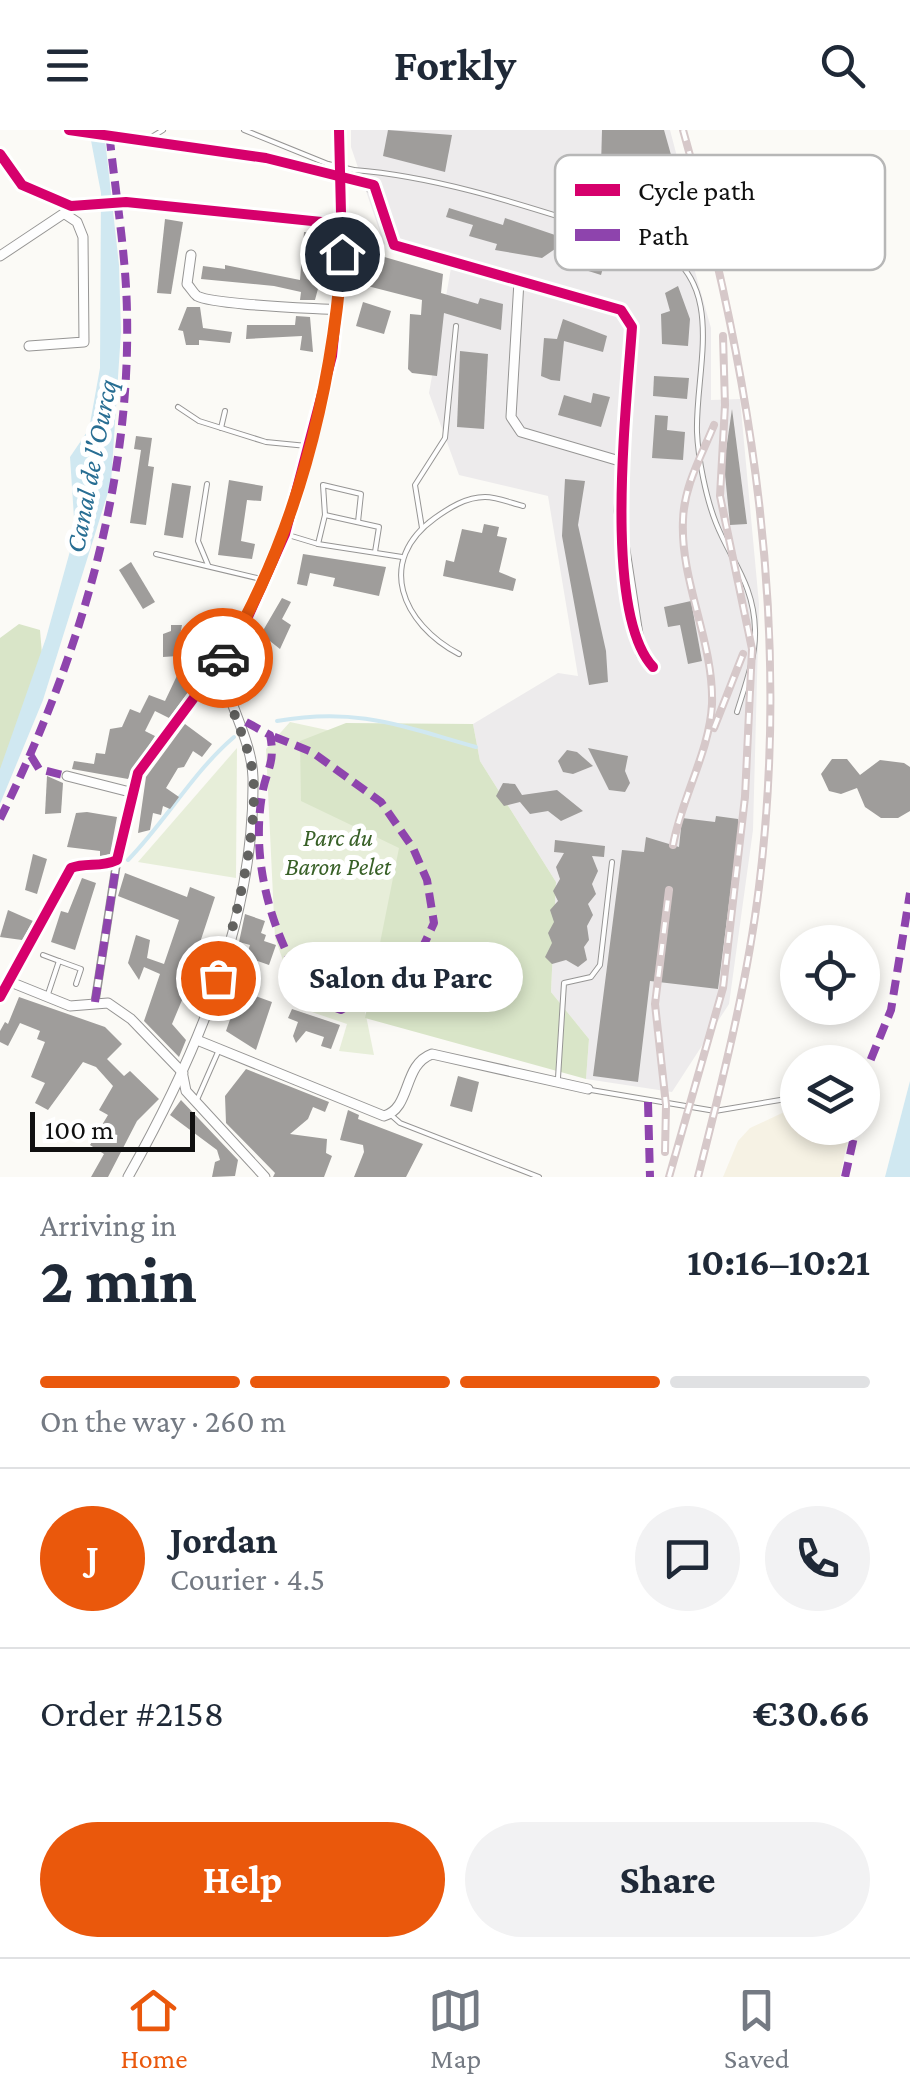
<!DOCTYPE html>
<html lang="en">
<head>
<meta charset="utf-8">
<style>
	body { margin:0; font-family:"Crimson Pro",serif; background:#f2f2f3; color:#1f2937; height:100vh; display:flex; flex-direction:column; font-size:38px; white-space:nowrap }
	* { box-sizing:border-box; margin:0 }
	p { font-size:32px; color:#747a83 }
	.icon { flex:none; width:55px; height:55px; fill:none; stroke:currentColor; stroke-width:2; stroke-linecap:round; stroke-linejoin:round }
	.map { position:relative; height:1047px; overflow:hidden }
	.details { display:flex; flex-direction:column; background:#fff; flex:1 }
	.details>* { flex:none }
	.tools { position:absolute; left:780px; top:795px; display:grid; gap:20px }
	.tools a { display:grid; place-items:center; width:100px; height:100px; border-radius:50%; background:#fff; box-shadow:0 5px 15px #0003; font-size:50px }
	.scale { position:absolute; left:30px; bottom:25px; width:165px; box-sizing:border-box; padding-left:10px; border:5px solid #101010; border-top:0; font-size:28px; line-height:35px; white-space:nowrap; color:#101010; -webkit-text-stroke:8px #fff; paint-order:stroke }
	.pin { position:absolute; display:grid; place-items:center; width:85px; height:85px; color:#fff; margin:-42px; border:5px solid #fff; border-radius:50%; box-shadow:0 2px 10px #0007 }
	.courier { position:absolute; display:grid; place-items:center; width:100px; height:100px; margin:-50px; border:8px solid #ea580c; border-radius:50%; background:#fff; color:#222; box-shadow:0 2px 12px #0007 }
	.bubble { position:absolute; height:70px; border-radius:35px; background:#fff; box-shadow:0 5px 15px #0003; font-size:32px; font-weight:700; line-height:70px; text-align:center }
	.head em { font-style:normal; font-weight:700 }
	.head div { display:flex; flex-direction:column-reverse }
	.head { display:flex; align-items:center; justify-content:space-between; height:170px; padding:0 40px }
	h1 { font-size:65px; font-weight:700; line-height:75px }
	.bar { display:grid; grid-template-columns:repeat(4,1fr); gap:15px 10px; align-content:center; height:120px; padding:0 40px }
	.bar i { height:12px; border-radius:8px; background:#e0e1e3 }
	.bar .selected { background:#ea580c }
	.bar p { grid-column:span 4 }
	.line { display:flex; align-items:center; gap:25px; padding:0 40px; border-top:2px solid #e0e1e3 }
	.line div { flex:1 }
	.round { display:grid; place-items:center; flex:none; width:105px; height:105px; border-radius:52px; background:#f2f2f3 }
	.action { display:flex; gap:20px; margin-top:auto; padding:20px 40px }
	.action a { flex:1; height:115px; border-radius:60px; background:#ea580c; color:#fff; font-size:40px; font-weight:700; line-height:115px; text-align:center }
	.action a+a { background:#f2f2f3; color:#1f2937 }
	header { display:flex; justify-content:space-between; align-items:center; height:130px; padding:0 40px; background:#fff; font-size:45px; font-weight:700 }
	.menu { display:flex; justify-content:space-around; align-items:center; height:140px; border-top:2px solid #e0e1e3; background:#fff; font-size:28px; color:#747a83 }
	.menu a { display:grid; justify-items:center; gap:5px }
	.menu .selected { color:#ea580c }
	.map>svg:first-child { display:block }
	.industrial { fill:#edebec }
	.farmland { fill:#f6f2e4 }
	.green { fill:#e7eed9 }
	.forest { fill:#d9e5c8 }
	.water { fill:#d0e8f1 }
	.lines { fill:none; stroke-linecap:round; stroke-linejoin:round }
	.stream { stroke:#d0e8f1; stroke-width:4 }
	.building { fill:#9f9d9b }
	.service-casing { stroke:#969594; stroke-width:6 }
	.pedestrian-casing { stroke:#969594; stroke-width:9 }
	.minor-casing { stroke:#969594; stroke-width:11 }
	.tertiary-casing { stroke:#969594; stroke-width:14 }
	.service { stroke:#fefefe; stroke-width:4 }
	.pedestrian { stroke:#fefefe; stroke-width:6 }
	.minor { stroke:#fefefe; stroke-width:9 }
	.tertiary { stroke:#fefefe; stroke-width:11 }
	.rail-casing { stroke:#d6c8c9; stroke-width:8 }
	.rail { stroke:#fff; stroke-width:4; stroke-dasharray:11; stroke-linecap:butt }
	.service-bridge-casing { stroke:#969594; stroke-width:6; stroke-linecap:butt }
	.minor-bridge-casing { stroke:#969594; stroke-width:11; stroke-linecap:butt }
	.service-bridge { stroke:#fefefe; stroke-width:4 }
	.minor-bridge { stroke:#fefefe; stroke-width:9 }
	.quiet { stroke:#8e44ad; stroke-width:8; stroke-dasharray:15 8; stroke-linecap:butt }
	.cycleway-casing { stroke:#fff; stroke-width:16 }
	.cycleway { stroke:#d6006c; stroke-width:10 }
	.done { stroke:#626260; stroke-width:10; stroke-dasharray:0 18 }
	.route { stroke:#ea580c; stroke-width:12 }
	.labels { text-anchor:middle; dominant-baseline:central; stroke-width:10; stroke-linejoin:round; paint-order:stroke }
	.park-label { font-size:25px; font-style:italic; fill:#386027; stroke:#fff }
	.water-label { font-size:28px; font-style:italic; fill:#286e93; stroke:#fff }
	.key { fill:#fff; stroke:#b7b7b7; stroke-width:2.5 }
	.key-label { font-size:28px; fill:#101010 }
</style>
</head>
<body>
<header><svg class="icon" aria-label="menu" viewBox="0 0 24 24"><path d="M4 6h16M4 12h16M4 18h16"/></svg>Forkly<svg class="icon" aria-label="search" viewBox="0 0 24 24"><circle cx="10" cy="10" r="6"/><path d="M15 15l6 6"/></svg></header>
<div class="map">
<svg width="910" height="1047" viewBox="0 0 910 1047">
	<rect width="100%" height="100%" fill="#fbfaf6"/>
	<path class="industrial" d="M 351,0 L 670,0 L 681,42 L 690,124 L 711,198 L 711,270 L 740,269 L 759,474 L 753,700 L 729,874 L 672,962 L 586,949 L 589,909 L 551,862 L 556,752 L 480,631 L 473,594 L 558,543 L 578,546 L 548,366 L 459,345 L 429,263 L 451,138 L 384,114 L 351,17 Z"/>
	<path class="farmland" d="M 797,976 L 798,998 L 850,998 L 840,1047 L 723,1047 L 738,1011 L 750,998 Z"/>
	<g class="green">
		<path d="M 290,592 L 341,603 L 413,709 L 364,876 L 374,925 L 339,921 L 347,894 L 300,878 L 275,808 L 266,619 Z"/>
		<path d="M 237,618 L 236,748 L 138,732 Z"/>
	</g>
	<g class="forest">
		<path d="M 19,494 L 40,500 L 43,536 L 0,646 L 0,508 Z"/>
		<path d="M 346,593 L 473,594 L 480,631 L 556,752 L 551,862 L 589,909 L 586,949 L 365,888 L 399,718 L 301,671 L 300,611 Z"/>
	</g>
	<g class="water">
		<path d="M 89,0 L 104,0 L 119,135 L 121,202 L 111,353 L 43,570 L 0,674 L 0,639 L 46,508 L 75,403 L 70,327 L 89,299 L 100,238 L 101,63 Z"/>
		<path d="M 910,951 L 910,1047 L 885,1047 Z"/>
	</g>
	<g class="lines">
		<g class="stream">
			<path d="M 277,591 C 357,577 401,596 476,617"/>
			<path d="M 128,730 C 166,691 193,642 234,607"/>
		</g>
	</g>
	<g class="building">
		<path d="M 388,0 L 452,5 L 445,42 L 383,26 Z"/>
		<path d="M 602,0 L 664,0 L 675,39 L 601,36 Z"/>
		<path d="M 449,78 L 503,95 L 505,88 L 558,106 L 555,119 L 542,128 L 495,120 L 497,114 L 469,106 L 473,95 L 446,87 Z"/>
		<path d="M 165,89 L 183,92 L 171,164 L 157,163 Z"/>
		<path d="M 304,102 L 321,103 L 319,136 L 324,136 L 315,170 L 300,170 L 301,162 L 274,156 L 201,149 L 203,136 L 225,139 L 225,135 L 300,150 Z"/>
		<path d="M 587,111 L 609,117 L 601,145 L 579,138 Z"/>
		<path d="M 350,117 L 443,144 L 441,163 L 478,174 L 480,168 L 503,174 L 501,200 L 444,183 L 437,246 L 412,243 L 408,239 L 410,184 L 421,185 L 422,170 L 348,151 Z"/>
		<path d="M 678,156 L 690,189 L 688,216 L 662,214 L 661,184 L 670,181 L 665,163 Z"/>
		<path d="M 363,172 L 391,181 L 384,204 L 356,196 Z"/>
		<path d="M 187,177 L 200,177 L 203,198 L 232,202 L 230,213 L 199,210 L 199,215 L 186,215 L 183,201 L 178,200 Z"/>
		<path d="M 296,186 L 310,187 L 313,222 L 300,220 L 302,206 L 246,209 L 247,195 L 295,195 Z"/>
		<path d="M 563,189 L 607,206 L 603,222 L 564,211 L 560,251 L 551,250 L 541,246 L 544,208 L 557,209 Z"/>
		<path d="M 460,221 L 488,224 L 484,299 L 457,297 Z"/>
		<path d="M 654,246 L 689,248 L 687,269 L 653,266 Z"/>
		<path d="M 593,263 L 610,267 L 601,297 L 558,285 L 564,265 L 591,273 Z"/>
		<path d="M 732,279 L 747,394 L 730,395 L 724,334 Z"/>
		<path d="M 655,285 L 668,286 L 667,300 L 685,302 L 683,330 L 652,328 Z"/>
		<path d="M 136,306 L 152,308 L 148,336 L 154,337 L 146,395 L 130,393 L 141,320 L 134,319 Z"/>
		<path d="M 565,349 L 585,351 L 578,395 L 606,521 L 608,552 L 589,555 L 562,406 Z"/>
		<path d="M 229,350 L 263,356 L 261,371 L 247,370 L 244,391 L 241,411 L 255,414 L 252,429 L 218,425 Z"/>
		<path d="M 172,353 L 191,356 L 183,408 L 164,405 Z"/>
		<path d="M 484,394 L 499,397 L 497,406 L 507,408 L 499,442 L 516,449 L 513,461 L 443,446 L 446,430 L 454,432 L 462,399 L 482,403 Z"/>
		<path d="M 303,424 L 386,437 L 379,466 L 333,456 L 335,448 L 310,443 L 307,456 L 297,454 Z"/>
		<path d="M 131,432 L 155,472 L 143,479 L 119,440 Z"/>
		<path d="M 282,468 L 291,472 L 282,489 L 291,495 L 280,519 L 261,504 Z"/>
		<path d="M 691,471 L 702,531 L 688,534 L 680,495 L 668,497 L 664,477 Z"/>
		<path d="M 223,482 L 240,485 L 213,529 L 201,521 L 191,545 L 198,549 L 169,588 L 155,581 L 145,601 L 155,606 L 128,649 L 72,639 L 74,631 L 94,634 L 96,623 L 105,624 L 110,599 L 122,597 L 130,579 L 140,583 L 149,565 L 165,571 L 183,533 L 176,530 L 178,526 L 163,527 L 163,504 L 171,501 L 171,495 L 182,495 L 178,516 L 192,519 L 200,484 Z"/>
		<path d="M 185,594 L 212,614 L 202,627 L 193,621 L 184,637 L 178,638 L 166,658 L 179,667 L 170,679 L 163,676 L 161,685 L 153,683 L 150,700 L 138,703 L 146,647 Z"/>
		<path d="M 588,618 L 628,626 L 625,641 L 630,653 L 625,662 L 609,660 Z"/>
		<path d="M 567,620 L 577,622 L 593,636 L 573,644 L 563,642 L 558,631 Z"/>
		<path d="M 832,629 L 847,629 L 860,645 L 880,630 L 904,633 L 910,637 L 910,681 L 898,688 L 881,688 L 865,677 L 857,658 L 841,664 L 829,661 L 821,644 Z"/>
		<path d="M 47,646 L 63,653 L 61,683 L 45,684 Z"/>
		<path d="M 503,653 L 515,654 L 522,665 L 557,660 L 583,681 L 561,691 L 548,681 L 530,684 L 520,672 L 504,676 L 496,666 Z"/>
		<path d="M 87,682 L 117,687 L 110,724 L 100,726 L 100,721 L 67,717 L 76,683 Z"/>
		<path d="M 716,686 L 738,689 L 739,695 L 718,859 L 650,851 L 638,952 L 593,946 L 622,720 L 644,722 L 646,707 L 679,717 L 682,688 L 715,692 Z"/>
		<path d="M 555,710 L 605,716 L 604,727 L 592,726 L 598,741 L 592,754 L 596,764 L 588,774 L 593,785 L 587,796 L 589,810 L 584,817 L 587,830 L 578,837 L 566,830 L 552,834 L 545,827 L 552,813 L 548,803 L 554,792 L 550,780 L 558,771 L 553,761 L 560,749 L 556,737 L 564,723 L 554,722 Z"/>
		<path d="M 33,724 L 47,729 L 37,764 L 25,760 Z"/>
		<path d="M 125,743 L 187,767 L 190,757 L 215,767 L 191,840 L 209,847 L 202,867 L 185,863 L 172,894 L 186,910 L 179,927 L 144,891 L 160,844 L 144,837 L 139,850 L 128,833 L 136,805 L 150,810 L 147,828 L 164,834 L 179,790 L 118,766 Z"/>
		<path d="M 82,748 L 96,753 L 75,820 L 51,812 L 61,781 L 68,783 Z"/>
		<path d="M 8,780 L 33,791 L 22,810 L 0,807 Z"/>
		<path d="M 245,784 L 265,791 L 261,803 L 266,805 L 264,811 L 276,815 L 269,835 L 246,827 L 250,815 L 239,812 Z"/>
		<path d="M 225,855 L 272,872 L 256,920 L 226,901 L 234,878 L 219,873 Z"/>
		<path d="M 19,867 L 105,897 L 122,914 L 107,929 L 124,946 L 130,941 L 159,969 L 137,991 L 108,1047 L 91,1047 L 104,1024 L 90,1015 L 108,985 L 99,980 L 113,956 L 96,937 L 83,932 L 48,980 L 35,973 L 45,953 L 31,947 L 45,912 L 37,909 L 40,901 L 20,893 L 8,916 L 0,912 L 0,901 L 5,892 L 8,894 Z"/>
		<path d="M 292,879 L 340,895 L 331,919 L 321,916 L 324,907 L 306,901 L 296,913 L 293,906 L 298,892 L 288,888 Z"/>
		<path d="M 246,939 L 329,972 L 325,982 L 313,977 L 308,989 L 290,1004 L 327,1009 L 326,1023 L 332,1026 L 324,1047 L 273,1047 L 275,1043 L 226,993 L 225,966 Z"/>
		<path d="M 458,946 L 479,952 L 472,982 L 450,976 Z"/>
		<path d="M 181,970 L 238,1030 L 235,1046 L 212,1047 L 215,1032 L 220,1030 L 217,1020 L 170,985 Z"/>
		<path d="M 348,980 L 359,985 L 358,989 L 423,1014 L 406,1047 L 354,1047 L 364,1022 L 363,1015 L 340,1010 Z"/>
	</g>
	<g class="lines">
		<g class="service-casing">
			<g id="service">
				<path d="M 244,0 L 328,34"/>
				<path d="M 150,8 L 163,0"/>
				<path d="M 354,40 C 457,48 561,89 660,118 C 727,156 695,241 697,302 C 698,328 706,368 716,393 C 731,431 754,454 755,500 C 756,527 745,556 737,582"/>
				<path d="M 178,277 L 199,291 L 266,312 L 307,316"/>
				<path d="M 221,298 L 225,281"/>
				<path d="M 207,354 L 198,411 L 208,435"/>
				<path d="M 325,385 L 323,355 L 361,364 L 358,392"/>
				<path d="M 422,398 L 415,355 L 445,308 L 456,196"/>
				<path d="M 285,404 L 318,414 L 402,427"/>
				<path d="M 318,414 L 325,385 L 379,397 L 375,422"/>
				<path d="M 156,424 L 261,449"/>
				<path d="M 459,524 C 402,494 375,431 435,388 C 449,378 466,367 485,367 C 497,367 511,373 523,376"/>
				<path d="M 43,825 L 59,831"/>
				<path d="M 47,867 L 59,831 L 81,839 L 76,854"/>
				<path d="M 558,948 L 564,853 L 591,847 L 600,835 L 612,732"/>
				<path d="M 591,960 L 715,981 L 798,967"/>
				<path d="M 196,972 L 218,922"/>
				<path d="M 391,985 L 400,993 L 539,1047"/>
			</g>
		</g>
		<g class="pedestrian-casing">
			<path id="pedestrian" d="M 95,872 L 117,730"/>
		</g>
		<g class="minor-casing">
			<g id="minor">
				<path d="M 69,0 L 266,28 L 327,44"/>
				<path d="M 354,50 C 390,59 378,85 394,115 L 621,180 L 632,197 L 619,381 L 641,524 L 653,537"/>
				<path d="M 191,125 L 187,154 C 191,158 193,163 197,166 C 214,175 311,178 338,180"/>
				<path d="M 0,126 L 66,82"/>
				<path d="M 519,151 L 511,287 L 521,302 L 623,332"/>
				<path d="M 29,216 L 84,212 L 83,107 L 77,92 L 65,84"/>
				<path d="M 67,646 L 130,662"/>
				<path d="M 8,851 L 70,876 L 108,873 L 131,889 L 183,943"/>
				<path d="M 0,867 L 71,738 C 87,732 100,738 117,730 L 138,643 L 222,530 L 247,489 L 285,404 L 332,226 L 342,124 L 339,0"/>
				<path d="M 197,910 L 384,986 C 412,978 402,935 432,924 L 588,959"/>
				<path d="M 183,946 L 186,961 L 265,1047"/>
				<path d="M 128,1047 C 196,926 255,790 253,648 C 252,607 224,570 222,530"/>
			</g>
		</g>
		<g class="tertiary-casing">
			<path id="tertiary" d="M 0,24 L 22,55 L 71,76 L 126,72 L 341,94"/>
		</g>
		<use href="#service" class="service"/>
		<use href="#pedestrian" class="pedestrian"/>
		<use href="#minor" class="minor"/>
		<use href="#tertiary" class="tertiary"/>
		<g class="rail-casing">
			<g id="rail">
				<path d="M 683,0 C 753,249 791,498 759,757 C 747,855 722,952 698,1047"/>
				<path d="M 714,598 L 743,524"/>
				<path d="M 673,715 C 682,667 710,620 712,574 C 714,512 680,452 683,390 C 684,356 701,327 714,295"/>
				<path d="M 665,1022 L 666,975 L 655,874 L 669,760"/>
				<path d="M 669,1047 L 723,858 L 745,667 L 752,519 L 720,366 L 725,275 L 723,206"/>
			</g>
		</g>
		<use href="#rail" class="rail"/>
		<g class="service-bridge-casing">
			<path id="service-bridge" d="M 328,34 L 354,40"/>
		</g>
		<g class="minor-bridge-casing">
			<path id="minor-bridge" d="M 327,44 L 354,50"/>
		</g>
		<use href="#service-bridge" class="service-bridge"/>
		<use href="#minor-bridge" class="minor-bridge"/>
		<g class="quiet">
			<path d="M 246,592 L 270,605 C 276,634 266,639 262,665 C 250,736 274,812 314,870 L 341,880 L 412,840 L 434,793 L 427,750 L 413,718 L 381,672 L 312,622 L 270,605"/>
			<path d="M 31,626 L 39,639 L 67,646"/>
			<path d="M 0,689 C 77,534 131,358 127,183 C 126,122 115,61 109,1"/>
			<path d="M 95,872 L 117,730"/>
			<path d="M 862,951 L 891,880 L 910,763"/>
			<path d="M 648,972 L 650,1047"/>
			<path d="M 845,1047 L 856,998"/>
		</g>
		<g class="cycleway-casing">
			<g id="cycleway">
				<path d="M 69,0 L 266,28 L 374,55 L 394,115 L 621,180 L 632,197 C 627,273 602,482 653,537"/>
				<path d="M 0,24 L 22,55 L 71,76 L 126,72 L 341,94"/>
				<path d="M 0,867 L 71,738 C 87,732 100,738 117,730 L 138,643 L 222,530 L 247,489 L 285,404 L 332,226 L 342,124 L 339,0"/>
			</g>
		</g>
		<use href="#cycleway" class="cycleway"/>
	</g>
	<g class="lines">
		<path class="done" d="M 218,848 C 235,794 263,687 251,633 C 243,599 221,563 223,528"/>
		<path class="route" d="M 223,528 C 295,408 332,264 342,124"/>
	</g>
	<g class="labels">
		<g class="park-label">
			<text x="338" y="707">Parc du<tspan x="338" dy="29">Baron Pelet</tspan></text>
		</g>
		<g class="water-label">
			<text transform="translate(91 336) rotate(-79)">Canal de l'Ourcq</text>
		</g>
	</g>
	<rect x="555" y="25" width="330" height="115" rx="15" class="key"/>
	<rect x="575" y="54" width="45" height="12" fill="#d6006c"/>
	<rect x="575" y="99" width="45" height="12" fill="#8e44ad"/>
	<g class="key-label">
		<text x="638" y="70">Cycle path</text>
		<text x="638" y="115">Path</text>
	</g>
</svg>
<div class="tools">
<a><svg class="icon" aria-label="locate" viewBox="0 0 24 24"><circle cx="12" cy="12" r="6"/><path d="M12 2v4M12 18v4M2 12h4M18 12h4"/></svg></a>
<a><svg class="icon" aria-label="layers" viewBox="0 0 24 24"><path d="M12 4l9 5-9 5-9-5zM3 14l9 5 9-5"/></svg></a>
</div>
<div class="scale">100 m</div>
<div class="pin" style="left:218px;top:848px;background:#ea580c"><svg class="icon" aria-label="bag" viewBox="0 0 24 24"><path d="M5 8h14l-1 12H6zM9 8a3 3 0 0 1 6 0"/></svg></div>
<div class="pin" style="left:342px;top:124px;background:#1f2937"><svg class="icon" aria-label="home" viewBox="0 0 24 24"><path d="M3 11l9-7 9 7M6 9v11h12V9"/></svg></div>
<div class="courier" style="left:223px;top:528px"><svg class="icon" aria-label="car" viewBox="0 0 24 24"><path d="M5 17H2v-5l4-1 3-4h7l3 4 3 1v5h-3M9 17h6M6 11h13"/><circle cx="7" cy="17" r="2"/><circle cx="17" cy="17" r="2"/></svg></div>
<div class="bubble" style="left:278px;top:812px;width:245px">Salon du Parc</div>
</div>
<section class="details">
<div class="head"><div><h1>2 min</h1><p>Arriving in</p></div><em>10:16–10:21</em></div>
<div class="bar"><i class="selected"></i><i class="selected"></i><i class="selected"></i><i></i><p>On the way · 260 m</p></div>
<div class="line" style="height:180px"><b class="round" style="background:#ea580c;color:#fff">J</b><div><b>Jordan</b><p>Courier · 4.5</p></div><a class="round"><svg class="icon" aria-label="chat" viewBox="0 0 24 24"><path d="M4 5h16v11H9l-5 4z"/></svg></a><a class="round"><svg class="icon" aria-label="phone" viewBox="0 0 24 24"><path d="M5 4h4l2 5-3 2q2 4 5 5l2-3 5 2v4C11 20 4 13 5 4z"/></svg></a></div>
<div class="line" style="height:130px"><div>Order #2158</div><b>€30.66</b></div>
<div class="action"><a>Help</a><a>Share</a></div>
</section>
<nav class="menu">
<a class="selected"><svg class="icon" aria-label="home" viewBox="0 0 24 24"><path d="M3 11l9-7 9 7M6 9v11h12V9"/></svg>Home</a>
<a><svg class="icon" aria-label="map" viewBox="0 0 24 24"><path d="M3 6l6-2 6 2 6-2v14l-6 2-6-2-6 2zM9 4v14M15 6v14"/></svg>Map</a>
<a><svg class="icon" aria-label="saved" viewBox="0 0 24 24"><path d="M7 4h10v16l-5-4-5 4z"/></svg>Saved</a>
</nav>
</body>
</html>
